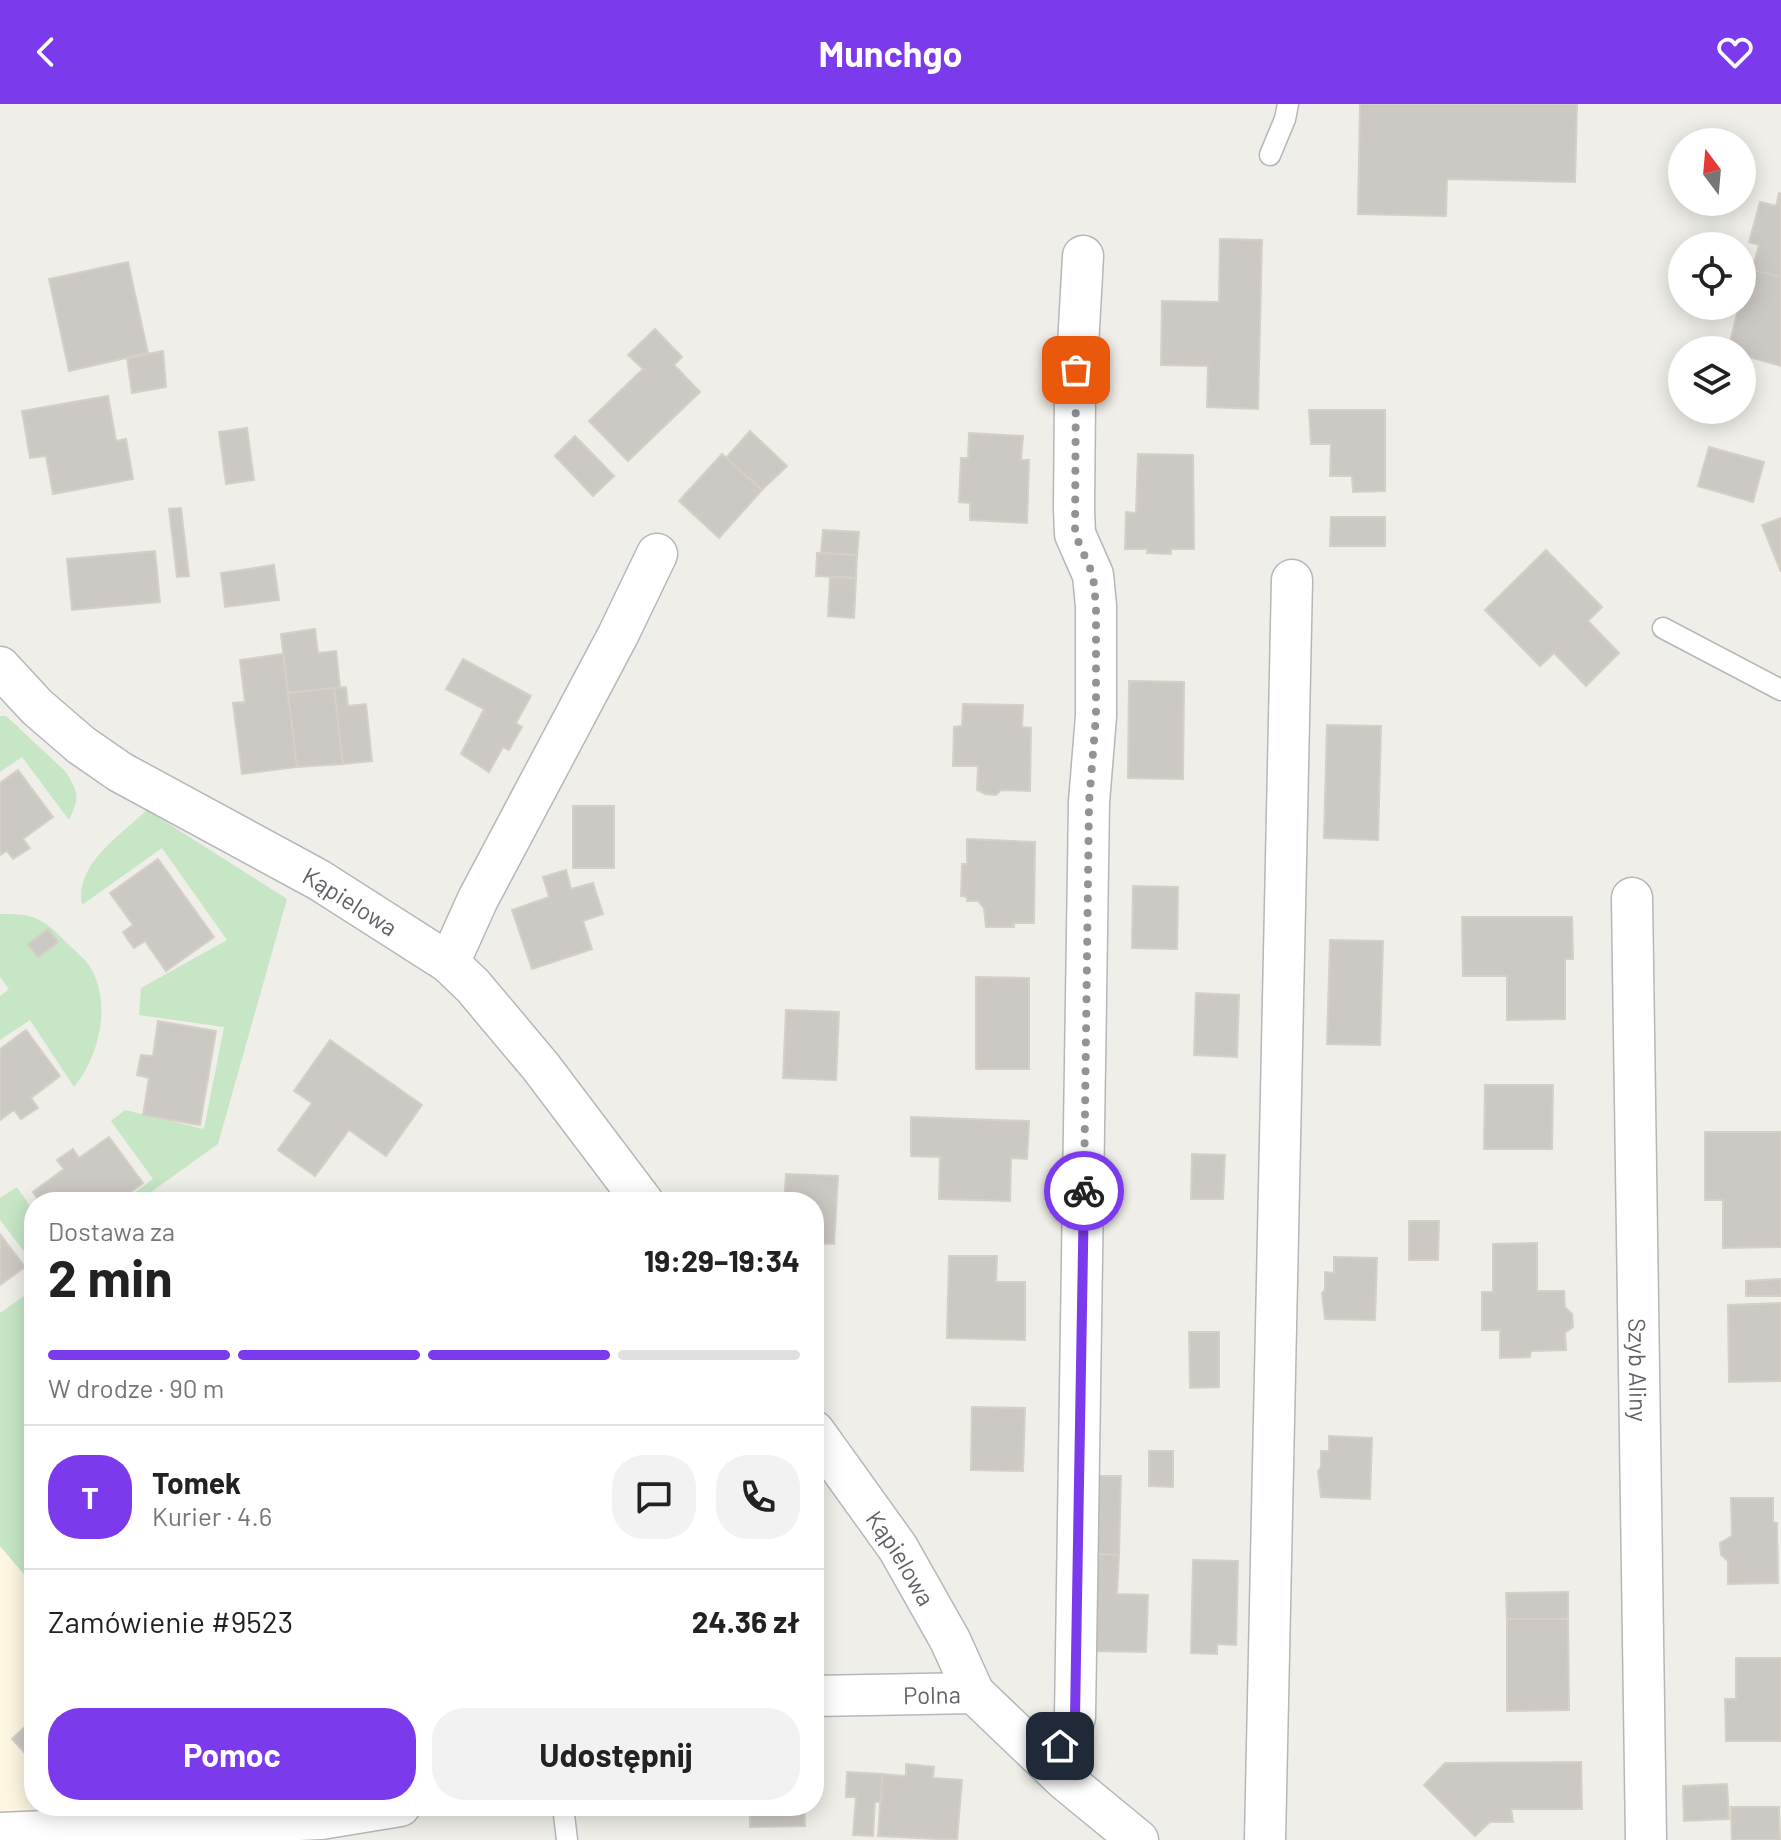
<!DOCTYPE html>
<html lang="pl">
<head>
<meta charset="utf-8">
<style>
	body { margin:0; font-family:Barlow,sans-serif; background:#f2f2f2; color:#222; height:100vh; display:flex; flex-direction:column; font-size:30px; white-space:nowrap }
	* { box-sizing:border-box; margin:0 }
	p { font-size:26px; color:#767676 }
	.icon { flex:none; width:44px; height:44px; fill:none; stroke:currentColor; stroke-width:2; stroke-linecap:round; stroke-linejoin:round }
	.map { position:relative; flex:1; overflow:hidden }
	.side { position:absolute; left:24px; top:1088px; width:800px; height:624px; display:flex; flex-direction:column; background:#fff; border-radius:32px; box-shadow:0 4px 20px #0003 }
	.side>* { flex:none }
	.needle { width:52px; rotate:344deg }
	.tools { position:absolute; left:1668px; top:24px; display:grid; gap:16px }
	.tools a { display:grid; place-items:center; width:88px; height:88px; border-radius:50%; background:#fff; box-shadow:0 4px 20px #0003; font-size:40px }
	.pin { position:absolute; display:grid; place-items:center; width:68px; height:68px; color:#fff; margin:-34px; border-radius:16px; box-shadow:0 4px 12px #0006 }
	.courier { position:absolute; display:grid; place-items:center; width:80px; height:80px; margin:-40px; border:6px solid #7c3aed; border-radius:50%; background:#fff; color:#222; box-shadow:0 2px 10px #0007 }
	.summary em { font-style:normal; font-weight:700 }
	.summary div { display:flex; flex-direction:column-reverse }
	.summary { display:flex; align-items:center; justify-content:space-between; height:136px; padding:0 24px }
	h1 { font-size:52px; font-weight:700; line-height:60px }
	.bar { display:grid; grid-template-columns:repeat(4,1fr); gap:12px 8px; align-content:center; height:96px; padding:0 24px }
	.bar i { height:10px; border-radius:6px; background:#e0e0e0 }
	.bar .on { background:#7c3aed }
	.bar p { grid-column:span 4 }
	.line { display:flex; align-items:center; gap:20px; padding:0 24px; border-top:2px solid #e0e0e0 }
	.line div { flex:1 }
	.round { display:grid; place-items:center; flex:none; width:84px; height:84px; border-radius:32px; background:#f2f2f2 }
	.button { display:flex; gap:16px; margin-top:auto; padding:16px 24px }
	.button a { flex:1; height:92px; border-radius:32px; background:#7c3aed; color:#fff; font-size:32px; font-weight:700; line-height:92px; text-align:center }
	.button a+a { background:#f2f2f2; color:#222 }
	header { display:flex; justify-content:space-between; align-items:center; height:104px; padding:0 24px; background:#7c3aed; color:#fff; font-size:36px; font-weight:700 }
	.map>svg:first-child { display:block }
	.commercial { fill:#fdf6e0 }
	.green { fill:#c6e6c6 }
	.building { fill:#ccc9c4; stroke:#d5d0c6; stroke-width:2 }
	.lines { fill:none; stroke-linecap:round; stroke-linejoin:round }
	.lane-casing { stroke:#b5b7bb; stroke-width:23 }
	.street-casing { stroke:#b5b7bb; stroke-width:43 }
	.lane { stroke:#fff; stroke-width:20 }
	.street { stroke:#fff; stroke-width:40 }
	.done { stroke:#929394; stroke-width:8; stroke-dasharray:0 14.4 }
	.route { stroke:#7c3aed; stroke-width:10 }
	.labels { text-anchor:middle; dominant-baseline:central; stroke-width:6; stroke-linejoin:round; paint-order:stroke }
	.street-label { font-size:24px; fill:#5f6267; stroke:#fff }
</style>
</head>
<body>
<header><svg class="icon" aria-label="back" viewBox="0 0 24 24"><path d="M15 5l-7 7 7 7"/></svg>Munchgo<svg class="icon" aria-label="heart" viewBox="0 0 24 24"><path d="M12 20l-8-8c-3-5 5-10 8-4 3-6 11-1 8 4z"/></svg></header>
<div class="map">
<svg width="1781" height="1736" viewBox="0 0 1781 1736">
	<rect width="100%" height="100%" fill="#f0eee8"/>
	<path class="commercial" d="M 0,1442 L 34,1482 L 34,1702 L 221,1702 L 0,1713 Z"/>
	<g class="green">
		<path d="M 0,612 L 6,612 L 65,667 C 79,689 80,692 69,716 L 22,653 L 0,668 Z"/>
		<path d="M 147,706 L 287,795 L 218,1040 L 137,1098 L 122,1098 L 153,1075 L 111,1017 L 125,1006 L 204,1025 L 224,923 L 139,911 L 141,884 L 227,836 L 162,744 L 82,801 C 74,760 121,731 147,706 Z"/>
		<path d="M 0,810 C 37,809 45,816 70,842 C 76,848 83,853 88,860 C 113,895 100,952 74,983 L 30,916 L 0,936 L 0,892 L 9,885 L 0,873 Z"/>
		<path d="M 17,1083 L 34,1108 L 34,1160 L 0,1116 L 0,1094 Z"/>
		<path d="M 34,1185 L 34,1482 L 0,1442 L 0,1209 Z"/>
	</g>
	<g class="building">
		<path d="M 1360,0 L 1577,0 L 1575,78 L 1447,75 L 1446,112 L 1358,110 Z"/>
		<path d="M 1779,89 L 1781,90 L 1781,173 L 1752,166 L 1759,141 L 1749,138 L 1760,98 L 1776,102 Z"/>
		<path d="M 1220,135 L 1262,136 L 1258,305 L 1207,303 L 1208,262 L 1161,261 L 1162,197 L 1219,198 Z"/>
		<path d="M 128,158 L 148,249 L 69,267 L 49,175 Z"/>
		<path d="M 1749,165 L 1781,173 L 1781,262 L 1742,251 L 1742,246 L 1728,246 L 1739,202 L 1742,202 Z"/>
		<path d="M 655,225 L 682,253 L 674,261 L 700,288 L 628,357 L 589,317 L 643,265 L 628,251 Z"/>
		<path d="M 163,247 L 166,283 L 132,289 L 127,254 Z"/>
		<path d="M 108,292 L 116,337 L 126,335 L 133,375 L 53,390 L 46,352 L 30,354 L 22,307 Z"/>
		<path d="M 1309,306 L 1385,306 L 1385,387 L 1353,388 L 1352,372 L 1330,372 L 1331,340 L 1311,340 Z"/>
		<path d="M 247,324 L 254,376 L 226,380 L 219,328 Z"/>
		<path d="M 750,327 L 787,362 L 762,386 L 726,354 Z"/>
		<path d="M 969,329 L 1023,332 L 1021,356 L 1029,356 L 1027,419 L 970,416 L 970,399 L 959,398 L 961,354 L 968,354 Z"/>
		<path d="M 575,332 L 614,372 L 593,392 L 555,352 Z"/>
		<path d="M 1709,343 L 1764,358 L 1753,398 L 1698,382 Z"/>
		<path d="M 722,350 L 762,386 L 719,434 L 679,397 Z"/>
		<path d="M 1138,350 L 1193,351 L 1194,445 L 1171,445 L 1171,450 L 1147,449 L 1147,445 L 1125,445 L 1126,408 L 1136,409 Z"/>
		<path d="M 181,404 L 189,472 L 177,473 L 169,405 Z"/>
		<path d="M 1331,413 L 1385,413 L 1385,442 L 1330,442 Z"/>
		<path d="M 1781,414 L 1781,468 L 1762,421 Z"/>
		<path d="M 823,426 L 859,428 L 857,451 L 821,449 Z"/>
		<path d="M 1546,446 L 1602,503 L 1588,517 L 1619,549 L 1586,582 L 1554,549 L 1540,562 L 1485,506 Z"/>
		<path d="M 155,447 L 160,498 L 72,506 L 67,455 Z"/>
		<path d="M 817,449 L 857,451 L 856,474 L 816,472 Z"/>
		<path d="M 274,461 L 279,496 L 225,503 L 221,469 Z"/>
		<path d="M 830,473 L 856,474 L 854,514 L 828,512 Z"/>
		<path d="M 315,525 L 318,549 L 336,547 L 340,583 L 288,589 L 281,530 Z"/>
		<path d="M 283,550 L 297,663 L 242,670 L 233,599 L 245,598 L 240,556 Z"/>
		<path d="M 463,555 L 531,592 L 516,619 L 522,623 L 509,646 L 503,643 L 489,668 L 461,650 L 484,605 L 446,585 Z"/>
		<path d="M 1129,577 L 1184,578 L 1183,675 L 1128,674 Z"/>
		<path d="M 346,583 L 348,602 L 366,600 L 372,657 L 343,660 L 334,584 Z"/>
		<path d="M 334,584 L 343,660 L 297,663 L 288,589 Z"/>
		<path d="M 963,600 L 1023,601 L 1022,623 L 1031,624 L 1030,687 L 1001,686 L 996,691 L 985,690 L 977,686 L 978,662 L 953,662 L 954,623 L 962,622 Z"/>
		<path d="M 1327,621 L 1381,622 L 1378,736 L 1324,734 Z"/>
		<path d="M 18,666 L 53,713 L 23,735 L 30,744 L 13,755 L 7,747 L 0,751 L 0,679 Z"/>
		<rect x="573" y="702" width="41" height="62"/>
		<path d="M 967,735 L 1035,738 L 1034,819 L 1014,819 L 1014,823 L 986,823 L 984,804 L 978,797 L 967,797 L 967,793 L 961,792 L 962,760 L 967,760 Z"/>
		<path d="M 158,755 L 214,833 L 166,867 L 145,837 L 134,844 L 128,836 L 123,828 L 133,821 L 110,789 Z"/>
		<path d="M 566,766 L 571,785 L 593,779 L 603,810 L 583,817 L 592,845 L 532,865 L 512,806 L 549,793 L 543,773 Z"/>
		<path d="M 1133,782 L 1178,783 L 1177,845 L 1132,844 Z"/>
		<path d="M 1462,813 L 1572,813 L 1573,855 L 1565,855 L 1565,915 L 1507,916 L 1507,872 L 1463,872 Z"/>
		<path d="M 48,825 L 58,838 L 38,853 L 28,840 Z"/>
		<path d="M 1330,836 L 1383,837 L 1380,941 L 1327,940 Z"/>
		<path d="M 976,873 L 1029,874 L 1029,965 L 976,965 Z"/>
		<path d="M 1196,889 L 1239,891 L 1237,953 L 1194,951 Z"/>
		<path d="M 786,906 L 839,908 L 836,976 L 783,974 Z"/>
		<path d="M 158,917 L 216,927 L 200,1021 L 143,1011 L 149,974 L 137,971 L 141,951 L 153,952 Z"/>
		<path d="M 26,926 L 60,972 L 31,994 L 38,1004 L 21,1015 L 14,1006 L 0,1016 L 0,945 Z"/>
		<path d="M 330,936 L 422,1001 L 386,1052 L 349,1026 L 315,1072 L 278,1046 L 312,999 L 294,987 Z"/>
		<path d="M 1485,981 L 1553,981 L 1552,1045 L 1484,1045 Z"/>
		<path d="M 911,1013 L 1029,1017 L 1027,1055 L 1011,1054 L 1010,1097 L 939,1095 L 940,1053 L 911,1052 Z"/>
		<path d="M 1705,1028 L 1781,1028 L 1781,1143 L 1723,1144 L 1723,1096 L 1705,1096 Z"/>
		<path d="M 109,1033 L 143,1079 L 117,1098 L 40,1098 L 33,1088 L 64,1065 L 57,1056 L 73,1045 L 79,1054 Z"/>
		<path d="M 1192,1050 L 1225,1051 L 1223,1095 L 1191,1095 Z"/>
		<path d="M 786,1070 L 838,1072 L 834,1140 L 814,1139 L 814,1098 L 784,1098 Z"/>
		<path d="M 1409,1117 L 1439,1117 L 1438,1156 L 1409,1156 Z"/>
		<path d="M 0,1130 L 25,1163 L 0,1181 Z"/>
		<path d="M 1537,1139 L 1537,1187 L 1564,1187 L 1565,1203 L 1572,1210 L 1573,1223 L 1565,1229 L 1566,1246 L 1531,1247 L 1530,1253 L 1500,1254 L 1500,1226 L 1482,1226 L 1482,1188 L 1493,1188 L 1493,1140 Z"/>
		<path d="M 949,1152 L 997,1152 L 996,1178 L 1025,1178 L 1025,1236 L 947,1234 Z"/>
		<path d="M 1334,1153 L 1377,1154 L 1375,1216 L 1325,1215 L 1322,1189 L 1325,1186 L 1325,1168 L 1334,1169 Z"/>
		<path d="M 1781,1175 L 1781,1192 L 1746,1192 L 1746,1177 Z"/>
		<path d="M 1781,1199 L 1781,1277 L 1729,1278 L 1728,1201 Z"/>
		<path d="M 1189,1228 L 1219,1228 L 1219,1283 L 1190,1284 Z"/>
		<path d="M 972,1303 L 1025,1304 L 1023,1367 L 971,1366 Z"/>
		<path d="M 1329,1332 L 1372,1334 L 1370,1395 L 1321,1393 L 1318,1367 L 1321,1363 L 1321,1347 L 1329,1347 Z"/>
		<path d="M 1149,1347 L 1173,1347 L 1173,1383 L 1149,1382 Z"/>
		<path d="M 1098,1372 L 1121,1372 L 1119,1451 L 1096,1450 Z"/>
		<path d="M 1731,1394 L 1773,1394 L 1773,1418 L 1777,1419 L 1778,1479 L 1728,1480 L 1728,1457 L 1721,1451 L 1720,1439 L 1732,1432 Z"/>
		<path d="M 1096,1450 L 1119,1451 L 1117,1490 L 1148,1491 L 1146,1548 L 1092,1547 Z"/>
		<path d="M 1193,1456 L 1238,1457 L 1236,1541 L 1217,1540 L 1217,1550 L 1191,1549 Z"/>
		<path d="M 1568,1488 L 1568,1515 L 1507,1515 L 1506,1489 Z"/>
		<path d="M 1507,1515 L 1568,1515 L 1569,1606 L 1507,1607 Z"/>
		<path d="M 1736,1554 L 1781,1554 L 1781,1637 L 1726,1637 L 1725,1595 L 1736,1595 Z"/>
		<path d="M 34,1614 L 34,1659 L 12,1635 Z"/>
		<path d="M 1581,1658 L 1582,1705 L 1511,1705 L 1513,1718 L 1490,1718 L 1475,1732 L 1424,1681 L 1445,1659 Z"/>
		<path d="M 906,1660 L 934,1663 L 933,1674 L 962,1676 L 957,1736 L 878,1732 L 882,1670 L 906,1672 Z"/>
		<path d="M 847,1668 L 882,1670 L 881,1698 L 875,1698 L 873,1732 L 853,1731 L 856,1693 L 846,1693 Z"/>
		<path d="M 1727,1680 L 1729,1715 L 1684,1717 L 1683,1682 Z"/>
		<path d="M 750,1702 L 804,1702 L 805,1722 L 750,1723 Z"/>
		<path d="M 1731,1703 L 1779,1703 L 1780,1736 L 1732,1736 Z"/>
	</g>
	<g class="lines">
		<g class="lane-casing">
			<g id="lane">
				<path d="M 1270,51 L 1285,15 L 1288,0"/>
				<path d="M 1663,524 L 1781,586"/>
				<path d="M 563,1702 L 567,1736"/>
			</g>
		</g>
		<g class="street-casing">
			<g id="street">
				<path id="s1" d="M 0,563 L 37,603 L 81,641 L 120,668 L 319,776 L 449,859 L 473,882 L 541,963 L 643,1098"/>
				<path id="s2" d="M 1632,794 L 1646,1736"/>
				<path d="M 449,859 L 478,795 L 618,531 L 657,450"/>
				<path id="s3" d="M 814,1327 L 898,1444 L 950,1536 L 974,1589"/>
				<path id="s4" d="M 814,1592 L 974,1589 L 1065,1676 L 1138,1736"/>
				<path d="M 1046,1658 L 1070,1631 L 1075,1613 L 1089,698 L 1096,612 L 1096,502 L 1093,471 L 1075,430 L 1074,404 L 1075,296 L 1083,152"/>
				<path d="M 0,1729 L 321,1715 L 400,1702"/>
				<path d="M 1265,1736 L 1292,476"/>
			</g>
		</g>
		<use href="#lane" class="lane"/>
		<use href="#street" class="street"/>
	</g>
	<g class="lines">
		<path class="done" d="M 1076,266 L 1075,430 L 1093,471 L 1096,502 L 1096,612 L 1089,698 L 1084,1087"/>
		<path class="route" d="M 1060,1642 L 1070,1631 L 1075,1613 L 1084,1087"/>
	</g>
	<g class="labels">
		<g class="street-label">
			<text stroke="none"><textPath href="#s1" startOffset="424">Kąpielowa</textPath></text>
			<text stroke="none"><textPath href="#s2" startOffset="472">Szyb Aliny</textPath></text>
			<text stroke="none"><textPath href="#s3" startOffset="154">Kąpielowa</textPath></text>
			<text stroke="none"><textPath href="#s4" startOffset="118">Polna</textPath></text>
		</g>
	</g>
</svg>
<div class="tools">
<a><svg class="needle" viewBox="-14 -14 28 28"><path d="M0-13l5 13h-10z" fill="#e53935"/><path d="M0 13l5-13h-10z" fill="#767676"/></svg></a>
<a><svg class="icon" aria-label="locate" viewBox="0 0 24 24"><circle cx="12" cy="12" r="6"/><path d="M12 2v4M12 18v4M2 12h4M18 12h4"/></svg></a>
<a><svg class="icon" aria-label="layers" viewBox="0 0 24 24"><path d="M12 4l9 5-9 5-9-5zM3 14l9 5 9-5"/></svg></a>
</div>
<div class="pin" style="left:1076px;top:266px;background:#ea580c"><svg class="icon" aria-label="bag" viewBox="0 0 24 24"><path d="M5 8h14l-1 12H6zM9 8a3 3 0 0 1 6 0"/></svg></div>
<div class="pin" style="left:1060px;top:1642px;background:#1f2937"><svg class="icon" aria-label="home" viewBox="0 0 24 24"><path d="M3 11l9-7 9 7M6 9v11h12V9"/></svg></div>
<div class="courier" style="left:1084px;top:1087px"><svg class="icon" aria-label="bike" viewBox="0 0 24 24"><circle cx="6" cy="16" r="4"/><circle cx="18" cy="16" r="4"/><path d="M6 16l4-8h5l3 8M10 8l3 8H6M13 5h3"/></svg></div>
<section class="side">
<div class="summary"><div><h1>2 min</h1><p>Dostawa za</p></div><em>19:29–19:34</em></div>
<div class="bar"><i class="on"></i><i class="on"></i><i class="on"></i><i></i><p>W drodze · 90 m</p></div>
<div class="line" style="height:144px"><b class="round" style="background:#7c3aed;color:#fff">T</b><div><b>Tomek</b><p>Kurier · 4.6</p></div><a class="round"><svg class="icon" aria-label="chat" viewBox="0 0 24 24"><path d="M4 5h16v11H9l-5 4z"/></svg></a><a class="round"><svg class="icon" aria-label="phone" viewBox="0 0 24 24"><path d="M5 4h4l2 5-3 2q2 4 5 5l2-3 5 2v4C11 20 4 13 5 4z"/></svg></a></div>
<div class="line" style="height:104px"><div>Zamówienie #9523</div><b>24.36 zł</b></div>
<div class="button"><a>Pomoc</a><a>Udostępnij</a></div>
</section>
</div>
</body>
</html>
